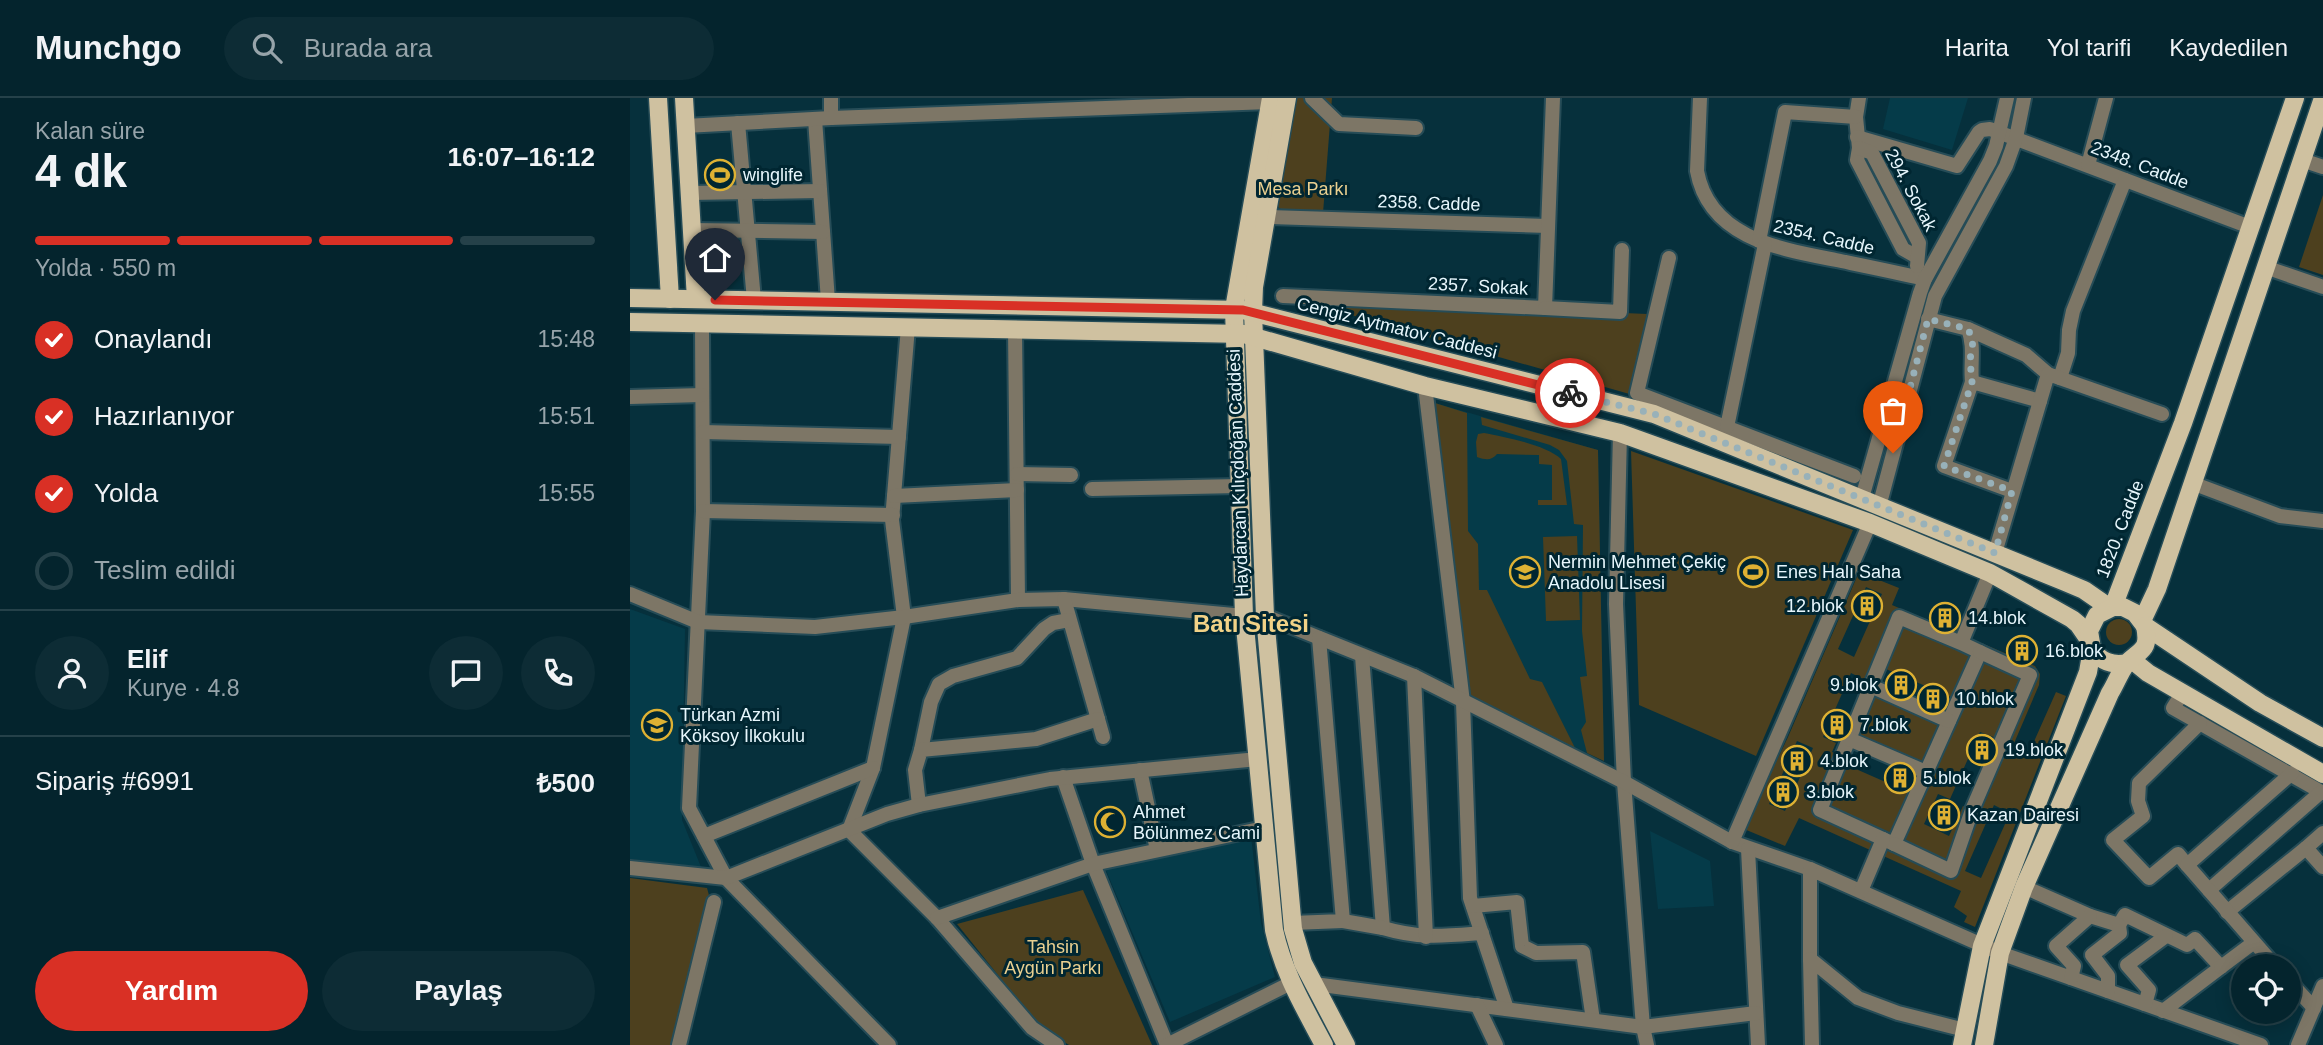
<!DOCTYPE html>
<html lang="tr">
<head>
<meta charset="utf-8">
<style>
	body { margin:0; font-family:Arial,sans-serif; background:#0d2c35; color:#f1f3f6; height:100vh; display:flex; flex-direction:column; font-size:26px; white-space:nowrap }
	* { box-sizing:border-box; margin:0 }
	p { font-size:23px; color:#97a4aa }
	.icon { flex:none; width:38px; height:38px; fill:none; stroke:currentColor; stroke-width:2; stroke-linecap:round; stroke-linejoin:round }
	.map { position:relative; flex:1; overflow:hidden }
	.sheet { display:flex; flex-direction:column; background:#04242d; width:630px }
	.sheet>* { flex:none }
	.fabs { position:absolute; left:1601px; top:856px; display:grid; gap:14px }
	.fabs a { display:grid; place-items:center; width:70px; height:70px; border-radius:50%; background:#04242d; box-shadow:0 4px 18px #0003,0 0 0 2px #254149; font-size:35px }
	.pin { position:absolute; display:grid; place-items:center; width:60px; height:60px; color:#fff; margin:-72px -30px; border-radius:50% 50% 50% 0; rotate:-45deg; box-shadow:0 0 7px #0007 }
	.pin .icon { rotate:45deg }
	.courier { position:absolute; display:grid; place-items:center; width:70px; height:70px; margin:-35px; border:5px solid #d93025; border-radius:50%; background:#fff; color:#222; box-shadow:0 2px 9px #0007 }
	.summary em { font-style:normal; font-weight:700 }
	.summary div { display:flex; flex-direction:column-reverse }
	.summary { display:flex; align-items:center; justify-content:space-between; height:119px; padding:0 35px }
	h1 { font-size:46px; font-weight:700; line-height:52px }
	.bar { display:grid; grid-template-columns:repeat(4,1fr); gap:10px 7px; align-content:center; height:84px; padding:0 35px }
	.bar i { height:9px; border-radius:5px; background:#254149 }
	.bar .on { background:#d93025 }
	.bar p { grid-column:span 4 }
	.line { display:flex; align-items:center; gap:18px; padding:0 35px; border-top:2px solid #254149 }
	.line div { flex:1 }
	.round { display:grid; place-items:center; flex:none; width:74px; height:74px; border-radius:37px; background:#0d2c35 }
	ol { padding:0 35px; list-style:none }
	li { display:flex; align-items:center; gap:21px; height:77px }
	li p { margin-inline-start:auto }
	li .icon { padding:7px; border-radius:50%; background:#d93025; color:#fff; stroke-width:4 }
	li:last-child { color:#97a4aa }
	li i { width:38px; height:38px; border:4px solid #254149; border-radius:50% }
	.cta { display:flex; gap:14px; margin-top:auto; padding:14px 35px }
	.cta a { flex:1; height:80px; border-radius:42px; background:#d93025; color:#fff; font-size:28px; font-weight:700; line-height:80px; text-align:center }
	.cta a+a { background:#0d2c35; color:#f1f3f6 }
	header { display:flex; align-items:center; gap:42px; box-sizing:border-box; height:98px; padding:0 35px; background:#04242d; border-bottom:2px solid #254149 }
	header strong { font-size:33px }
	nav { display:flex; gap:38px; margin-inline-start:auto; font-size:24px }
	.search { width:490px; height:63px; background:#0d2c35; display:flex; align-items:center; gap:18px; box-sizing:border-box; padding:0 24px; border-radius:38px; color:#97a4aa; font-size:26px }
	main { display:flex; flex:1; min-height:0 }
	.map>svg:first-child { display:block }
	.built { fill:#053b49 }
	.green { fill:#4d401e; fill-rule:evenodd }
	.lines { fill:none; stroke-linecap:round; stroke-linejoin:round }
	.minor-casing { stroke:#264c57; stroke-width:18 }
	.major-casing { stroke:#264c57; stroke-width:21 }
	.minor { stroke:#7d7666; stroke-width:14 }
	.major { stroke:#cfc1a0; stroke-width:18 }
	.done { stroke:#98b1b9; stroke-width:7; stroke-dasharray:0 12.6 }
	.route { stroke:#d93025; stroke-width:9 }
	.labels { text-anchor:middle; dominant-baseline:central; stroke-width:6; stroke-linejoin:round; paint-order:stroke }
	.street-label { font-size:18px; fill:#e7f7fd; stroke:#002631 }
	.poi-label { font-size:18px; fill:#e7f7fd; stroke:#002631; text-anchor:start }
	.park-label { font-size:18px; fill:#ead090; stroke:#002631 }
	.district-label { font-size:24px; font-weight:bold; fill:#f1d287; stroke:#002631 }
</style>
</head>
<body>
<header>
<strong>Munchgo</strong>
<div class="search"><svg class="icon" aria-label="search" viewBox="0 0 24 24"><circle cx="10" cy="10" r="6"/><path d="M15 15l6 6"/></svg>Burada ara</div>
<nav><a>Harita</a><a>Yol tarifi</a><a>Kaydedilen</a></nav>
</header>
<main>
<section class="sheet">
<div class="summary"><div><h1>4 dk</h1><p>Kalan süre</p></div><em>16:07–16:12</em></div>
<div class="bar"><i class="on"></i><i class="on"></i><i class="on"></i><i></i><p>Yolda · 550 m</p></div>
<ol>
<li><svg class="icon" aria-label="check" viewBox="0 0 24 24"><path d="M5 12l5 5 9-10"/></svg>Onaylandı<p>15:48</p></li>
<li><svg class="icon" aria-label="check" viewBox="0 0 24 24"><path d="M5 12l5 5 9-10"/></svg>Hazırlanıyor<p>15:51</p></li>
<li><svg class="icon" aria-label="check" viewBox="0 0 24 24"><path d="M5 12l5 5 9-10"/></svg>Yolda<p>15:55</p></li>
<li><i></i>Teslim edildi</li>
</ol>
<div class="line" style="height:126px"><a class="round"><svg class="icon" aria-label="person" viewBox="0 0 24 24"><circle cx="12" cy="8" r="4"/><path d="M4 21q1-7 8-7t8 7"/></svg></a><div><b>Elif</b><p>Kurye · 4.8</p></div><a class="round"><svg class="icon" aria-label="chat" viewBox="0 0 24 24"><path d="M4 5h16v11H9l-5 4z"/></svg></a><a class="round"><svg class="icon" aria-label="phone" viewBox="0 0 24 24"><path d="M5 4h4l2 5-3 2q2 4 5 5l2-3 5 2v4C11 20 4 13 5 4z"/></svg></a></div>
<div class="line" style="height:91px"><div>Sipariş #6991</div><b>₺500</b></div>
<div class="cta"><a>Yardım</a><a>Paylaş</a></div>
</section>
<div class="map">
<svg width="1693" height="947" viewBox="0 0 1693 947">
	<rect width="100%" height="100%" fill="#06303c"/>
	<g class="built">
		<path d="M 1260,0 L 1338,0 L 1322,52 L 1253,31 Z"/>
		<path d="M 805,305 L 968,352 L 974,663 L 831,597 Z"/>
		<path d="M 0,511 L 55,531 L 52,722 L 71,769 L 0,761 Z"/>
		<path d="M 1020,733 L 1080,763 L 1084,808 L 1028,811 Z"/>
		<path d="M 621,738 L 631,825 L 645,879 L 540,924 L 475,770 Z"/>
	</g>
	<g class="green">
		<path d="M 666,0 L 702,0 L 693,115 L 652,112 L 648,109 Z"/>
		<path d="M 1693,97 L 1693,177 L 1669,169 Z"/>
		<path d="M 661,200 L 1017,216 L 1003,297 Z"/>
		<path d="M 805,305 L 837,315 L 838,433 L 848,446 L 849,492 L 857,492 L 900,581 L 912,584 L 945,650 L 831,597 Z"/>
		<path d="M 851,319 L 968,352 L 974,663 L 957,655 L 951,632 L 956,624 L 950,579 L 957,578 L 952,533 L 953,427 L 944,426 L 937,363 L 929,352 L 920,347 L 852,327 Z"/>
		<path d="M 854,335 C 875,339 916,347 931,361 L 937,407 L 908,407 L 908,402 L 922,402 L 922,367 L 909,366 L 909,357 L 867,356 C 861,363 856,362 847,359 L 846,344 L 848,336 Z"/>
		<path d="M 1001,353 L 1223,432 L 1126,658 L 1009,607 Z"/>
		<path d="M 947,438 L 950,522 L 916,523 L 913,439 Z"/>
		<path d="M 1229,474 L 1269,490 L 1262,507 L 1405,568 L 1410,576 L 1409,587 L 1382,650 L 1398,657 L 1426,594 L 1436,598 L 1345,829 L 1334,824 L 1337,818 L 1324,809 L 1331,793 L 1169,720 L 1155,748 L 1114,731 L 1158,639 ZM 1236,489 L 1252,496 L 1224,559 L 1208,551 ZM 1249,568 L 1328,602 L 1319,622 L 1241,588 ZM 1221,575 L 1237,583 L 1219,641 L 1296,674 L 1285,697 L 1210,664 L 1212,658 L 1202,654 L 1206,645 L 1193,639 ZM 1350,634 L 1372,642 L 1342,712 L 1333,708 L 1319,738 L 1294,726 L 1308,696 L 1320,701 ZM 1167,643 L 1183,650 L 1155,713 L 1139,706 ZM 1364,707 L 1382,716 L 1379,717 L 1351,780 L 1335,773 Z"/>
		<circle cx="1489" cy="534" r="13"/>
		<path d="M 0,780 L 77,790 L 80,801 L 42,947 L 0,947 Z"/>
		<path d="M 453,792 L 522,947 L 439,947 L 409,928 L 327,826 Z"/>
	</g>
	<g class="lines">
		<g class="minor-casing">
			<g id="minor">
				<path d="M 201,0 L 201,20"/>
				<path d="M 682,0 L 709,26 L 786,30"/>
				<path d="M 1070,0 L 1067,73 C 1079,140 1150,151 1206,162 C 1235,168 1265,174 1295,181"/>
				<path d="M 1229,0 L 1226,19 L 1229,50 L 1227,62 L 1273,151 L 1287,159"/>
				<path d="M 185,21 L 198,203"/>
				<path d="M 108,25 L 124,202"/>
				<path d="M 55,28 L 201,20 L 640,4"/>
				<path d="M 1227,39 L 1327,68 L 1349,34 L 1352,32 L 1360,31 L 1620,129"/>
				<path d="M 1229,50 L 1242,55 L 1289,145 L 1287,168"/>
				<path d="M 1672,62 L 1693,69"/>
				<path d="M 1458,67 L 1476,0"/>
				<path d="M 60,95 L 190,93"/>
				<path d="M 637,119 L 918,128"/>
				<path d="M 62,132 L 193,134"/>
				<path d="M 1129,143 L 1155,14 L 1226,19"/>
				<path d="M 1039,160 L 1007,295 L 1224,378"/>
				<path d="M 1635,169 L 1693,189"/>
				<path d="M 653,198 L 915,210 L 923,0"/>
				<path d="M 915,210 L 990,214 L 992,152"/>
				<path d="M 1298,221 L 1338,231 C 1345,248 1340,266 1342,284"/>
				<path d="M 72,226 L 73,413 L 59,710 L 96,780 L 259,947"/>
				<path d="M 278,229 L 262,422 L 274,519 L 243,670 L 219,732 L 307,820 L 402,930 L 427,947"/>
				<path d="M 385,231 L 388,502"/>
				<path d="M 1338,231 L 1396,257 L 1418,276"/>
				<path d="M 1430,280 L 1438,255 L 1439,232 L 1443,213 L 1495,82"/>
				<path d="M 795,288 L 833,604 L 840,800 L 877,911"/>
				<path d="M 0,299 L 72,297"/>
				<path d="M 1097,329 L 1135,146"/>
				<path d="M 73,334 L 269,339"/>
				<path d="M 990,335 L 986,506 L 994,684 L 1013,929 L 1017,947"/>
				<path d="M 387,376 L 441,377"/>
				<path d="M 1562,385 L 1650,418 L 1693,423"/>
				<path d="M 462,391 L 609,388"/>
				<path d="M 1382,393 L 1314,368 L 1342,284 L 1410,303"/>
				<path d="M 264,398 L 387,392"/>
				<path d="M 1232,400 L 1290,195 L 1295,181 L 1360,63 L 1366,48 L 1377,0"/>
				<path d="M 1249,409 L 1305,198 L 1376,68 L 1386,40 L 1394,0"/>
				<path d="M 73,413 L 263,417"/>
				<path d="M 1365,455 L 1418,276 L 1532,316"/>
				<path d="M 0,496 L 68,524 L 185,529 L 274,519 L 388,502 L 434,501 L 614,518"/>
				<path d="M 434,501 L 473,639"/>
				<path d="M 635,518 L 784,578 L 994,684 L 1102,744 L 1180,771 L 1370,855 L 1631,947"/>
				<path d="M 1331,545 L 1350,554 L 1264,746 L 1190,712 L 1269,519 L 1331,545 L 1360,475"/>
				<path d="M 732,558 L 753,830 C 790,841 814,838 852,835"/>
				<path d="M 784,578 L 796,839"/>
				<path d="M 1241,588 L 1319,623"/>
				<path d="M 1553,594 L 1543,610 L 1693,695"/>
				<path d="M 1219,641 L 1296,674"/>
				<path d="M 291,652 L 301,604 L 309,586 L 323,578 L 387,560 L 414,531 L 423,525 L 439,522"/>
				<path d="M 510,672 L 527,752"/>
				<path d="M 433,679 L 463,766 L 537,947"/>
				<path d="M 289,707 L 285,672 L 291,652 L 406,641 L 468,621"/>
				<path d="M 74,738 L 243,670"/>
				<path d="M 1102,744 L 1240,425"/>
				<path d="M 1264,746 L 1321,773 L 1342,712 L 1400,577 L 1350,554"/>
				<path d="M 1676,750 L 1693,735"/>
				<path d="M 1118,751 L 1128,947"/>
				<path d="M 1557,767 L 1548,756 L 1519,780 L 1483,742 L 1513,718 L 1508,703 L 1509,685 L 1570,625"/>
				<path d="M 0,770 L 96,780 L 257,716 L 289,707 L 420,681 L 628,661"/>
				<path d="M 1180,771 L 1180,861"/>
				<path d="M 1394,789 L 1460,818 L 1489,827 L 1495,817 L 1557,847 L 1565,841 L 1591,869 L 1533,913"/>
				<path d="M 1579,792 L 1691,694"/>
				<path d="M 1231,793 L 1253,741"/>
				<path d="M 843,808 L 887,804 L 892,848 L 906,855 L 953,854 L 963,922"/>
				<path d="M 1597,814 L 1676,750 L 1693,769"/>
				<path d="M 307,820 L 463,766 L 634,730"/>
				<path d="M 713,823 L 753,830"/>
				<path d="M 662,825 L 713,823 L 689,540"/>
				<path d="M 1645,868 L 1557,767 L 1662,675"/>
				<path d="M 1591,869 L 1623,845"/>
				<path d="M 1441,880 L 1444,868 L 1426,848 L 1460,818"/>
				<path d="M 1659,883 L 1684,910"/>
				<path d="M 684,886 L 1013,929 L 1126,915"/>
				<path d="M 1478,893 L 1478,878 L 1462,857 L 1490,835 L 1489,827"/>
				<path d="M 1515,906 L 1519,892 L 1497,867 L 1536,838"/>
				<path d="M 847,907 L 866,947"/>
				<path d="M 49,947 L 84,804"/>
				<path d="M 537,947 L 661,885"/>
				<path d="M 1182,947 L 1180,861 L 1228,900 L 1268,915 L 1335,932"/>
				<path d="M 1668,947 L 1693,888"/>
			</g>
		</g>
		<g class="major-casing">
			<g id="major">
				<path d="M 28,0 L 40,201"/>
				<path d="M 54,0 L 66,201"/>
				<path d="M 641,0 L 604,211 L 614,518 L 644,832 C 653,874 674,909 694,947"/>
				<path d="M 657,0 L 624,189 L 623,214 L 635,518 L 663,831 L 673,865 L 716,947"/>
				<path d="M 0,200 L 613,212 L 1024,316 L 1435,484 L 1454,492 L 1480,510"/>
				<path d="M 0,224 L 614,236 L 795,288 L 990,335 L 1240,425 L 1360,475 L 1442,521 L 1448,526 L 1459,542"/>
				<path d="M 1483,509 L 1553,325 L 1665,0"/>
				<path d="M 1512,523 L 1527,491 L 1693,0"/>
				<path d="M 1462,551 C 1471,564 1482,568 1498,565"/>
				<path d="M 1502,562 L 1518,575 L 1693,676"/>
				<path d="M 1332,947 L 1352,848 L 1458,574 L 1462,551 L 1459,533 L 1467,517 L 1483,509 L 1493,509 L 1505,515 L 1515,528 L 1630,605 L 1693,640"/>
				<path d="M 1354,947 L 1370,855 L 1394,789 L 1480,595 C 1486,586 1490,573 1497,565 C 1511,551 1520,553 1515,528"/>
			</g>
		</g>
		<use href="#minor" class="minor"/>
		<use href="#major" class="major"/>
	</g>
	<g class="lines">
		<path class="done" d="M 940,295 L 1024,316 L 1365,455 L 1382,393 L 1314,368 L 1342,284 L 1340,262 L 1343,243 L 1338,231 L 1298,221 L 1263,355"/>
		<path class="route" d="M 85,202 L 613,212 L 940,295"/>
	</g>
	<defs>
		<g id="stadium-ring" transform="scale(1.575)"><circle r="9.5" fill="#002631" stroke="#deb133" stroke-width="1.5"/><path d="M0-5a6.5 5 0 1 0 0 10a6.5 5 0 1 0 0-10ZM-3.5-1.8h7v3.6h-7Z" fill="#deb133"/></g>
		<g id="school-ring" transform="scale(1.575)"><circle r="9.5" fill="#002631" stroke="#deb133" stroke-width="1.5"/><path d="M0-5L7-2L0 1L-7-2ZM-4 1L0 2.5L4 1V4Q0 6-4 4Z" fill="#deb133"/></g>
		<g id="building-ring" transform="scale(1.575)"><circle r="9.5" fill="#002631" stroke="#deb133" stroke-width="1.5"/><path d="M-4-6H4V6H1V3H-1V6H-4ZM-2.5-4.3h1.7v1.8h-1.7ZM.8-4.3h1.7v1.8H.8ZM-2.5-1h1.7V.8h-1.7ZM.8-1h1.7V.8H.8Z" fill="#deb133"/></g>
		<g id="mosque-ring" transform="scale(1.575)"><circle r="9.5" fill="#002631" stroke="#deb133" stroke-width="1.5"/><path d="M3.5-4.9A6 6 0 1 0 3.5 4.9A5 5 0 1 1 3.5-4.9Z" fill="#deb133"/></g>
	</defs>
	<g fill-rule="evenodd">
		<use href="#stadium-ring" x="90" y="77"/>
		<use href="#school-ring" x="895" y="474"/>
		<use href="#stadium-ring" x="1123" y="474"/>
		<use href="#building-ring" x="1237" y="508"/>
		<use href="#building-ring" x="1315" y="520"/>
		<use href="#building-ring" x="1392" y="553"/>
		<use href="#building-ring" x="1271" y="587"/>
		<use href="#building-ring" x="1303" y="601"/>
		<use href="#school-ring" x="27" y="627"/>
		<use href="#building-ring" x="1207" y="627"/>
		<use href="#building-ring" x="1352" y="652"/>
		<use href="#building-ring" x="1167" y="663"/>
		<use href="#building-ring" x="1270" y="680"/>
		<use href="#building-ring" x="1153" y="694"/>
		<use href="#building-ring" x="1314" y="717"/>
		<use href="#mosque-ring" x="480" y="724"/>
	</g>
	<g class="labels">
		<g class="street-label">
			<text transform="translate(1510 67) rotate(21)">2348. Cadde</text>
			<text transform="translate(1281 92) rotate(62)">294. Sokak</text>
			<text transform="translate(799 105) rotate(2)">2358. Cadde</text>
			<text transform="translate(1194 139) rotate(13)">2354. Cadde</text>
			<text transform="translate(848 188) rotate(3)">2357. Sokak</text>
			<text transform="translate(767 230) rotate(14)">Cengiz Aytmatov Caddesi</text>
			<text transform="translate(608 375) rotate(-92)">Haydarcan Kılıçdoğan Caddesi</text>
			<text transform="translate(1490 431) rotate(-69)">1820. Cadde</text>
		</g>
		<g class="poi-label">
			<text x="113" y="77">winglife</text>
			<text x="918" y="464">Nermin Mehmet Çekiç<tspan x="918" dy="21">Anadolu Lisesi</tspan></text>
			<text x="1146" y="474">Enes Halı Saha</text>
			<text x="1214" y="508" text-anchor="end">12.blok</text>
			<text x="1338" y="520">14.blok</text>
			<text x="1415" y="553">16.blok</text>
			<text x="1248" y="587" text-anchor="end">9.blok</text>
			<text x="1326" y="601">10.blok</text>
			<text x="50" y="617">Türkan Azmi<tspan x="50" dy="21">Köksoy İlkokulu</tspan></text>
			<text x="1230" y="627">7.blok</text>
			<text x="1375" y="652">19.blok</text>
			<text x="1190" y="663">4.blok</text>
			<text x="1293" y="680">5.blok</text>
			<text x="1176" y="694">3.blok</text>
			<text x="503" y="714">Ahmet<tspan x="503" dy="21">Bölünmez Cami</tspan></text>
			<text x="1337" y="717">Kazan Dairesi</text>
		</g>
		<g class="park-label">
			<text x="673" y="91">Mesa Parkı</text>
			<text x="423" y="849">Tahsin<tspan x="423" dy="21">Aygün Parkı</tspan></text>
		</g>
		<g class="district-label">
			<text x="621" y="525">Batı Sitesi</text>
		</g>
	</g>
</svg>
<div class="fabs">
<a><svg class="icon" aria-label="locate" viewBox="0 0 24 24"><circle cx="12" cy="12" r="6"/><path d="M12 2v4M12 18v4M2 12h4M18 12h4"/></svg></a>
</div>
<div class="pin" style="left:1263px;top:355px;background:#ea580c"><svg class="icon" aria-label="bag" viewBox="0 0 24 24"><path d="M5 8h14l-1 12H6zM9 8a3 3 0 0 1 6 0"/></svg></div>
<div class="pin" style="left:85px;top:202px;background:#1f2937"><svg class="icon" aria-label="home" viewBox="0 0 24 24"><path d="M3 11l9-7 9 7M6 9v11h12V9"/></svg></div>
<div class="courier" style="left:940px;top:295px"><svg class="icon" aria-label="bike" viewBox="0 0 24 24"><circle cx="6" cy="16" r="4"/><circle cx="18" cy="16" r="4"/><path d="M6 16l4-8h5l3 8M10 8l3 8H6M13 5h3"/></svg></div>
</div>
</main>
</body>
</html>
